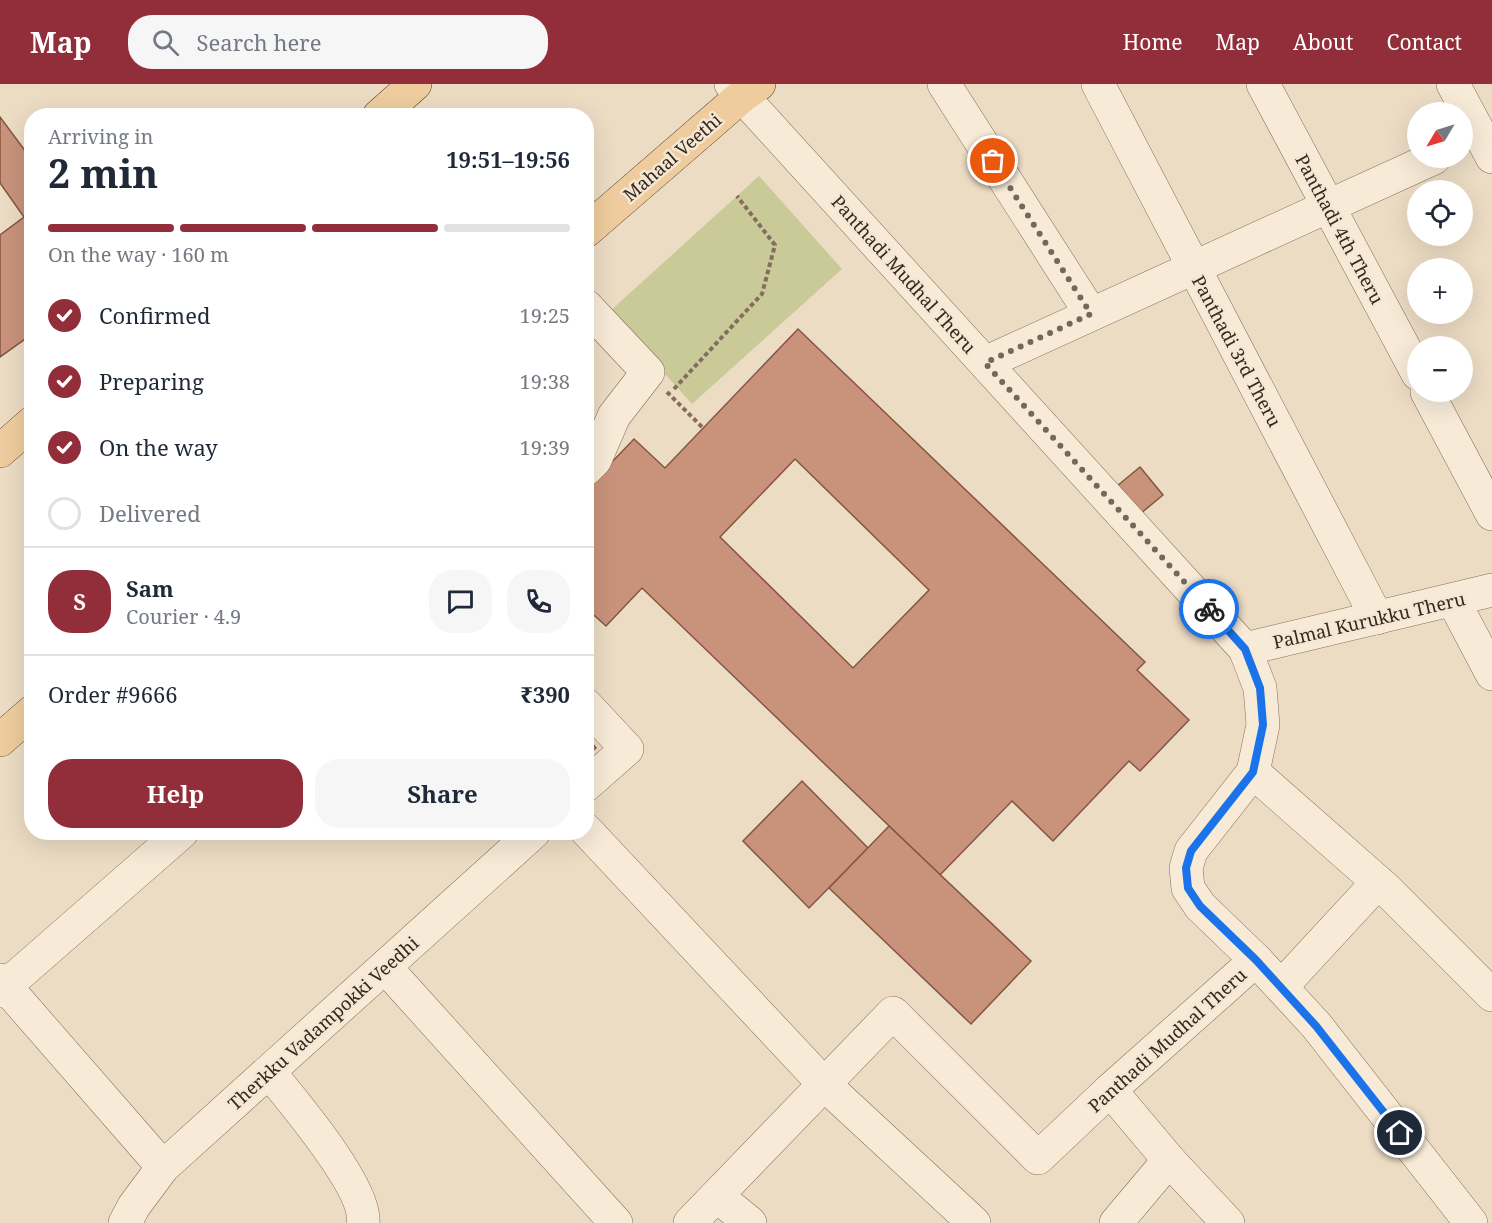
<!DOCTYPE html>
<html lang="en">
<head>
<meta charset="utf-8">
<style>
	body { margin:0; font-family:"Noto Serif",serif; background:#f6f6f7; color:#1f2937; height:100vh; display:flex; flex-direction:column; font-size:22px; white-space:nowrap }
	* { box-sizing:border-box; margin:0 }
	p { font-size:20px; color:#747a83 }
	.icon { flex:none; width:33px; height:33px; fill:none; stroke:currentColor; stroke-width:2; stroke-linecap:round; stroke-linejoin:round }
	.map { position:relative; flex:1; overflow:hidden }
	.side { position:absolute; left:24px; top:24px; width:570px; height:732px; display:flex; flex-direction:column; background:#fff; border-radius:24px; box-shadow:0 6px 24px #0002 }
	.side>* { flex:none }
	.needle { width:39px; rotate:232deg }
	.controls { position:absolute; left:1407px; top:18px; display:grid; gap:12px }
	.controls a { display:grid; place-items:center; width:66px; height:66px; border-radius:50%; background:#fff; box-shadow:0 6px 24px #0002; font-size:30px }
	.pin { position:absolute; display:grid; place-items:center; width:51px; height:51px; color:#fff; margin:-26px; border:3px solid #fff; border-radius:50%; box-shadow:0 2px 6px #0007 }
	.courier { position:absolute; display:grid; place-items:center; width:60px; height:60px; margin:-30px; border:4px solid #1a73e8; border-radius:50%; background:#fff; color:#222; box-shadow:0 2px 8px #0007 }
	.overview em { font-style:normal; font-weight:700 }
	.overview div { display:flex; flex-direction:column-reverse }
	.overview { display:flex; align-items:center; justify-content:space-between; height:102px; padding:0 24px }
	h1 { font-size:39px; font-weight:700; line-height:45px }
	.bar { display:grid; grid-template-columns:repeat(4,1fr); gap:9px 6px; align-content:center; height:72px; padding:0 24px }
	.bar i { height:8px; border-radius:4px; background:#e0e1e3 }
	.bar .current { background:#922e39 }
	.bar p { grid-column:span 4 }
	.line { display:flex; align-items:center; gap:15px; padding:0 24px; border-top:2px solid #e0e1e3 }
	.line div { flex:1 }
	.round { display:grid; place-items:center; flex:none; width:63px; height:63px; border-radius:24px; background:#f6f6f7 }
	ol { padding:0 24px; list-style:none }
	li { display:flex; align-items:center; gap:18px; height:66px }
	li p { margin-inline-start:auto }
	li .icon { padding:6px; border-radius:50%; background:#922e39; color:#fff; stroke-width:4 }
	li:last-child { color:#747a83 }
	li i { width:33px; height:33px; border:3px solid #e0e1e3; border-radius:50% }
	.button { display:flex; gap:12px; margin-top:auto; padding:12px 24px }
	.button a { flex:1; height:69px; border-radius:24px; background:#922e39; color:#fff; font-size:24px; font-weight:700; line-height:69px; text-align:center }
	.button a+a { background:#f6f6f7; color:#1f2937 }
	header { display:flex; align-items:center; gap:36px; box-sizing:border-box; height:84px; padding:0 30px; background:#922e39; color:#fff }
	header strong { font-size:28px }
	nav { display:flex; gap:33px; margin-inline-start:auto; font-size:21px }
	.search { width:420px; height:54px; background:#f6f6f7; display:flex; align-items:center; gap:15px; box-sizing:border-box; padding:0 21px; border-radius:24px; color:#747a83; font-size:22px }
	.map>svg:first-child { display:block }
	.green { fill:#c9ca98 }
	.building { fill:#c9937b; stroke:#845542; stroke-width:1.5; fill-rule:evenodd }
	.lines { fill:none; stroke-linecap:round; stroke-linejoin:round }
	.minor-casing { stroke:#866d5b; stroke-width:34 }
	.major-casing { stroke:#543d2f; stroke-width:34 }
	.path { stroke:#866d5b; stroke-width:4; stroke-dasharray:4.5 3; stroke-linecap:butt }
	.minor { stroke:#f7ead7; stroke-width:33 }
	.major { stroke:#eecc9d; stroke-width:33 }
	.done { stroke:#766759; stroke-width:6; stroke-dasharray:0 10.8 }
	.route { stroke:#1a73e8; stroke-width:8 }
	.labels { text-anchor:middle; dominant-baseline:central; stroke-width:5; stroke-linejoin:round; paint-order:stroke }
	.street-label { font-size:18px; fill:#37281f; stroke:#f4e7d3 }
</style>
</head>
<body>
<header>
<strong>Map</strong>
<div class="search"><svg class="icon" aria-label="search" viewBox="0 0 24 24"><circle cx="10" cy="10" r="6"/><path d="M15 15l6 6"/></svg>Search here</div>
<nav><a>Home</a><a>Map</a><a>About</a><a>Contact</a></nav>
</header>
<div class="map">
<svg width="1492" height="1139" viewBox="0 0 1492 1139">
	<rect width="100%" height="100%" fill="#ecdcc4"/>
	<path class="green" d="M 759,92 L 842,185 L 692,320 L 609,228 Z"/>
	<g class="building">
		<path d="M 0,33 L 32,76 L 32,250 L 0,273 L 0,151 L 24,133 L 0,99 Z"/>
		<path d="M 798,245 L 1145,578 L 1137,586 L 1189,636 L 1140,687 L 1129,677 L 1053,757 L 1012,717 L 940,791 L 642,504 L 606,542 L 586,524 L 586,481 L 590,478 L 586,474 L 586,405 L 634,355 L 665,384 ZM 795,375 L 929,506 L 853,584 L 720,453 Z"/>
		<path d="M 1140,383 L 1163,411 L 1140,430 L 1117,402 Z"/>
		<path d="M 586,652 L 596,664 L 586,672 Z"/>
		<path d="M 802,697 L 868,764 L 809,824 L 743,757 Z"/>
		<path d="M 889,742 L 1031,877 L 971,940 L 829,804 Z"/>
	</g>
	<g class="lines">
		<g class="minor-casing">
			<g id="minor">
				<path d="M 944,0 L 1091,230"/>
				<path d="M 1098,0 L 1377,534"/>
				<path d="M 1263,0 L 1418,290"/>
				<path d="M 1453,0 L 1492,73"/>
				<path d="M 586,222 L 648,288 L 614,332 L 595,376 L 586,385"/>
				<path d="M 985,279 L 1434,74"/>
				<path d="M 1427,308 L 1492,430"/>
				<path d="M 1453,516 L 1492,590"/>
				<path d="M 1245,565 L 1492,506"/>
				<path d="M 586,621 L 627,665 L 586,701"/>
				<path d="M 1253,688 L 1386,805 L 1492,911"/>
				<path d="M 586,746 L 824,1000 L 974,1139"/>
				<path d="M 1256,876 L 1316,941 L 1471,1139"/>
				<path d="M 385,883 L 616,1139"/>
				<path d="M 0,896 L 163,1083"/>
				<path d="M 1281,903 L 1378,798"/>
				<path d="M 0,907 L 182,748"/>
				<path d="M 269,988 C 291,1015 368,1105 363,1139"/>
				<path d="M 1110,1006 L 1169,1076 L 1228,1139"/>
				<path d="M 717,1112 L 750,1139"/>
				<path d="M 125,1139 L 134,1122 L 163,1083 L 534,748"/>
				<path d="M 690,1139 L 893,929 L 1038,1074 L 1110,1006 L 1256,876 L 1200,822 L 1188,804 L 1186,784 L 1191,767 L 1253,688 L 1263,641 L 1260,604 L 1245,565 L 731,0"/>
				<path d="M 1116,1139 L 1169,1076"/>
			</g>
		</g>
		<g class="major-casing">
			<g id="major">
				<path d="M 379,32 L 415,0"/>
				<path d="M 586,147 L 742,12 L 759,0"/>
				<path d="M 0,367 L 32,339"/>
				<path d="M 0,656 L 32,628"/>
			</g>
		</g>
		<g class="path">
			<path d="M 674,305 L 762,210 L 775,161 L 737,112"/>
			<path d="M 667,308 L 703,344"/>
		</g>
		<use href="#minor" class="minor"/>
		<use href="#major" class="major"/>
	</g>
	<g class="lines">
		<path class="done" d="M 993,77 L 1091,230 L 985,279 L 1209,525"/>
		<path class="route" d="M 1209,525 L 1245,565 L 1260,604 L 1263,641 L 1253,688 L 1191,767 L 1186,784 L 1188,804 L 1200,822 L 1256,876 L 1316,942 L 1400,1049"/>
	</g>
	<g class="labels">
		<g class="street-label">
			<text transform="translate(672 73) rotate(-41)">Mahaal Veethi</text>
			<text transform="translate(1340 145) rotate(62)">Panthadi 4th Theru</text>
			<text transform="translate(904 190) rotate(48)">Panthadi Mudhal Theru</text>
			<text transform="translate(1237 267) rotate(62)">Panthadi 3rd Theru</text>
			<text transform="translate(1369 536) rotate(-13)">Palmal Kurukku Theru</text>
			<text transform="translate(323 939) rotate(-42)">Therkku Vadampokki Veedhi</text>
			<text transform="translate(1167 956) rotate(-42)">Panthadi Mudhal Theru</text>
		</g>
	</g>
</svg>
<div class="controls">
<a><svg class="needle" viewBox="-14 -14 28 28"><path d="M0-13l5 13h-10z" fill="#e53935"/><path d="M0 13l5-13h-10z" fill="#747a83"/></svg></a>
<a><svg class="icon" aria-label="locate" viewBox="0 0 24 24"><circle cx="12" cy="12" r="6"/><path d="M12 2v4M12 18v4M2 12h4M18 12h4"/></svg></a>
<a>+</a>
<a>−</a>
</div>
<div class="pin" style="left:993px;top:77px;background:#ea580c"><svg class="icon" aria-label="bag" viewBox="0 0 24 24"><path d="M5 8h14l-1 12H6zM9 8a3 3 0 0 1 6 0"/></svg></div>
<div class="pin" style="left:1400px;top:1049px;background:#1f2937"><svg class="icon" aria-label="home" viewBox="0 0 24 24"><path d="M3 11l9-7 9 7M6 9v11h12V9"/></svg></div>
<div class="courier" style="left:1209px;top:525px"><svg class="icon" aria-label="bike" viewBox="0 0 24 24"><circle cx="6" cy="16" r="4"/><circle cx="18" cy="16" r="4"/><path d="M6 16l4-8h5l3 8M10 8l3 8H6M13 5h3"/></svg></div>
<section class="side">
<div class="overview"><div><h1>2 min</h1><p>Arriving in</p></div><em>19:51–19:56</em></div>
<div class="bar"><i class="current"></i><i class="current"></i><i class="current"></i><i></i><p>On the way · 160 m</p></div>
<ol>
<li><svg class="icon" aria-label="check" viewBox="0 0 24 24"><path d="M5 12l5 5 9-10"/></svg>Confirmed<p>19:25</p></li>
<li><svg class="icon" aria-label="check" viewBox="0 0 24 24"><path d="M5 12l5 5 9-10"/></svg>Preparing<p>19:38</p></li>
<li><svg class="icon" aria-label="check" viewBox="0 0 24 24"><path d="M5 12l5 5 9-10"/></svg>On the way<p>19:39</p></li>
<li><i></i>Delivered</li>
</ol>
<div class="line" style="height:108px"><b class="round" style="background:#922e39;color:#fff">S</b><div><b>Sam</b><p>Courier · 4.9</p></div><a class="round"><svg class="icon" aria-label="chat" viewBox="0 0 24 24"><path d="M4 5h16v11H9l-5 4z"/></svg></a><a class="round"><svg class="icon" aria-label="phone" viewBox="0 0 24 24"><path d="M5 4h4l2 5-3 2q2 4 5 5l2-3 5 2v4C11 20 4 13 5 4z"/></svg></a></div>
<div class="line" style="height:78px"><div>Order #9666</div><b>₹390</b></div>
<div class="button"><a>Help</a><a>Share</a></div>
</section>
</div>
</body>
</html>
